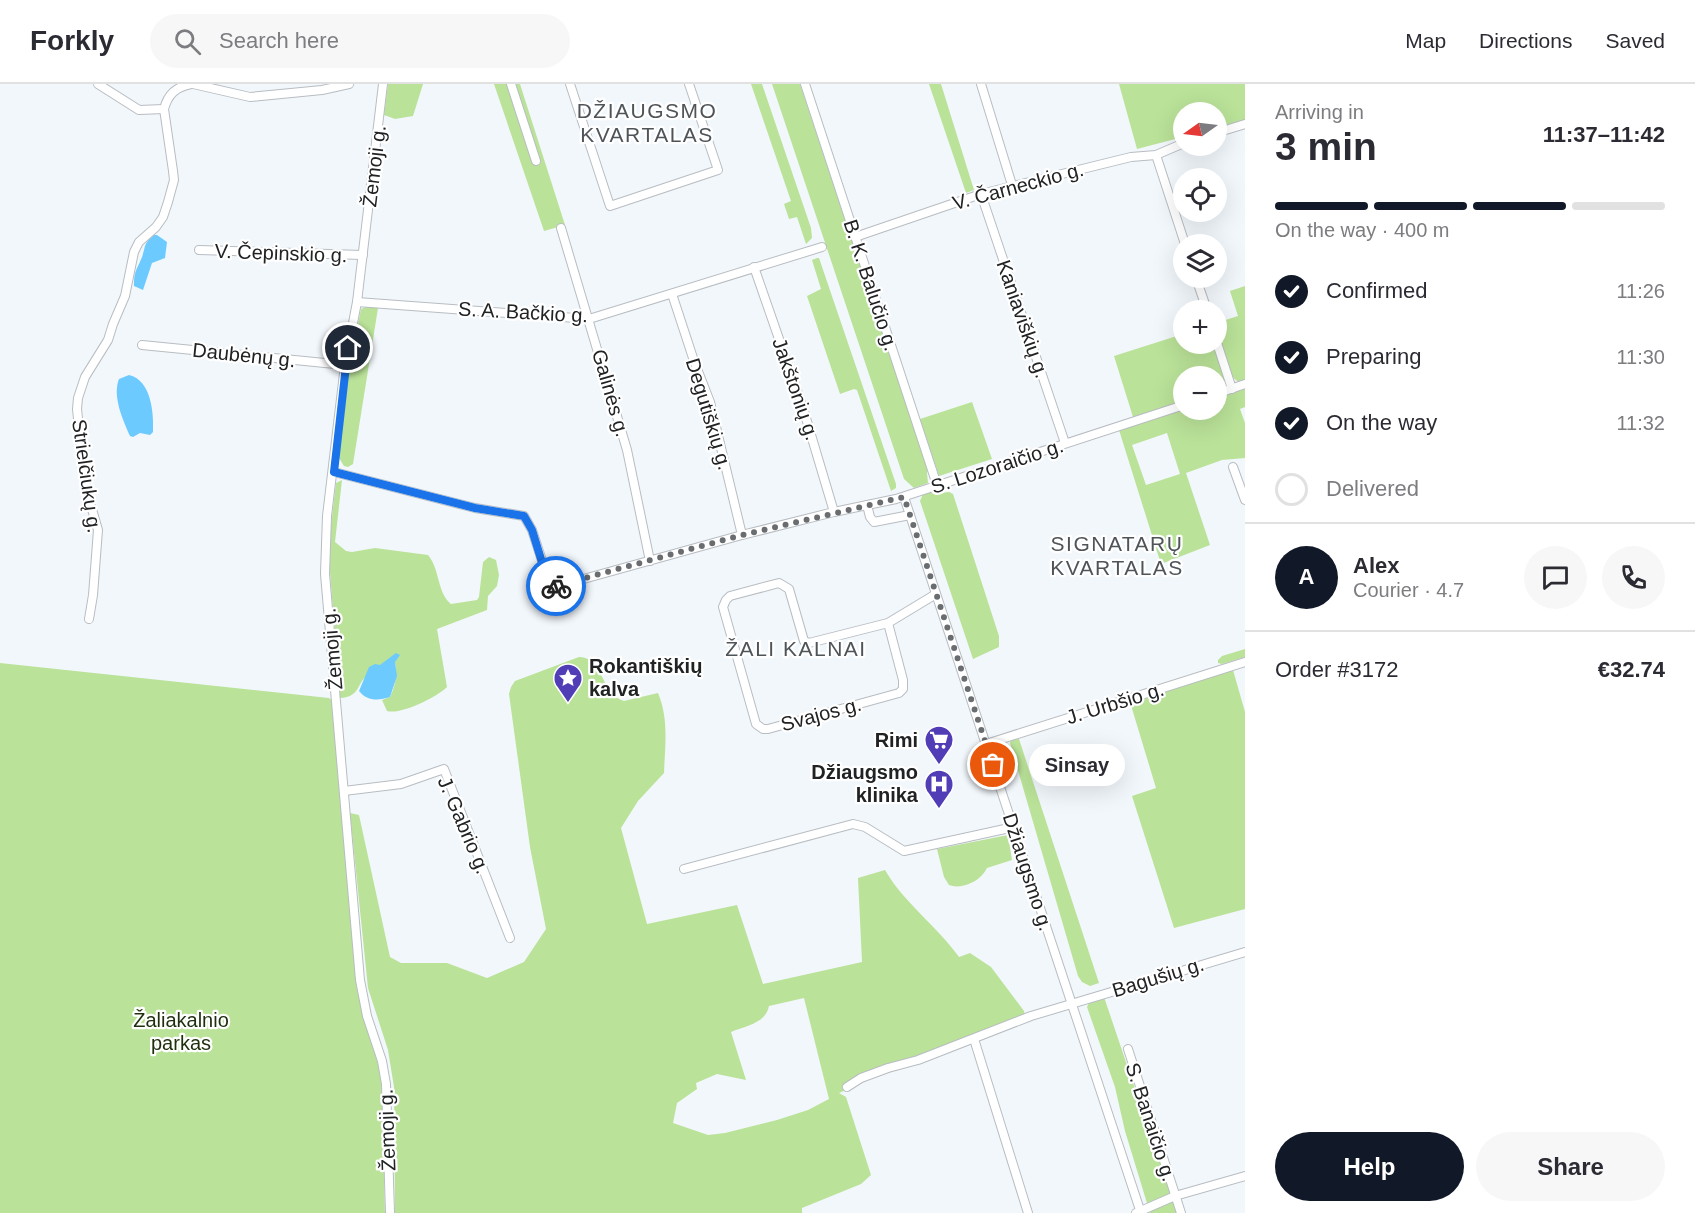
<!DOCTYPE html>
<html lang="en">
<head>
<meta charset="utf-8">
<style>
	body { margin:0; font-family:Helvetica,sans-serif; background:#f7f7f7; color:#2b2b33; height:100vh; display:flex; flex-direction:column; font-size:22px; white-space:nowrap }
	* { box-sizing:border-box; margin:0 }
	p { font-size:20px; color:#7c7c81 }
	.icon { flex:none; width:33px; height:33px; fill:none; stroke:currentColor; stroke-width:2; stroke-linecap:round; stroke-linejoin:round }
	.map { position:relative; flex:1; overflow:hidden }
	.details { display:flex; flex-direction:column; background:#fff; width:450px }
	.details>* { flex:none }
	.needle { width:39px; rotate:256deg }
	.controls { position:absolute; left:1173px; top:18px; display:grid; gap:12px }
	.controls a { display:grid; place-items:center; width:54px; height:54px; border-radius:50%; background:#fff; box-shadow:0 6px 24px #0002; font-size:30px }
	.pin { position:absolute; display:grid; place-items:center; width:51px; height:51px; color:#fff; margin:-26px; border:3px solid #fff; border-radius:50%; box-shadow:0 2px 6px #0007 }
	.courier { position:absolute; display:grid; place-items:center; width:60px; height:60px; margin:-30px; border:4px solid #1a73e8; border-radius:50%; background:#fff; color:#222; box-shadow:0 2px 8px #0007 }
	.bubble { position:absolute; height:42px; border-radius:21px; background:#fff; box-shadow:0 6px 24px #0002; font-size:20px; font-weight:700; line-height:42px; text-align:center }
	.headline em { font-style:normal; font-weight:700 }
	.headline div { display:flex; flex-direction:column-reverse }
	.headline { display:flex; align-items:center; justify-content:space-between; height:102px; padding:0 30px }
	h1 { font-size:39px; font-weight:700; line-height:45px }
	.bar { display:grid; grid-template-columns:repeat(4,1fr); gap:9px 6px; align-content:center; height:72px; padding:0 30px }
	.bar i { height:8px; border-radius:4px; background:#e1e1e2 }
	.bar .current { background:#111827 }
	.bar p { grid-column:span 4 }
	.line { display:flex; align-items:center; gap:15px; padding:0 30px; border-top:2px solid #e1e1e2 }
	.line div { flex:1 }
	.round { display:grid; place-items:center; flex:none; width:63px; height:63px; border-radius:32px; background:#f7f7f7 }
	ol { padding:0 30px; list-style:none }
	li { display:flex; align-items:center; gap:18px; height:66px }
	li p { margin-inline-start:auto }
	li .icon { padding:6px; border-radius:50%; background:#111827; color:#fff; stroke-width:4 }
	li:last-child { color:#7c7c81 }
	li i { width:33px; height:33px; border:3px solid #e1e1e2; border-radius:50% }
	.action { display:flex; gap:12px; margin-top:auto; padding:12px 30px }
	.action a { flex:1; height:69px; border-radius:36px; background:#111827; color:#fff; font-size:24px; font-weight:700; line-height:69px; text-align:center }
	.action a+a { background:#f7f7f7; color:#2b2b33 }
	header { display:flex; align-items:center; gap:36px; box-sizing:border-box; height:84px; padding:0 30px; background:#fff; border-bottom:2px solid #e1e1e2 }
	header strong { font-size:28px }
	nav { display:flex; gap:33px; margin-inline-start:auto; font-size:21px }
	.search { width:420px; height:54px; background:#f7f7f7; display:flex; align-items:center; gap:15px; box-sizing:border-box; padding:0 21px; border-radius:33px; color:#7c7c81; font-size:22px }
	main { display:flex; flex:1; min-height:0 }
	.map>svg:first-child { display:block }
	.green { fill:#bae298; fill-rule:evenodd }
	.water { fill:#6dcaff }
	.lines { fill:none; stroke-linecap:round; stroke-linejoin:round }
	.minor-casing { stroke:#b8bdc2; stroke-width:10 }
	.minor { stroke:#fff; stroke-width:8 }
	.done { stroke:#6a6d70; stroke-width:6; stroke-dasharray:0 10.8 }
	.route { stroke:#1a73e8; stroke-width:8 }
	.labels { text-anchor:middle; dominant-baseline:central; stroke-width:4.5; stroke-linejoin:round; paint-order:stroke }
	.street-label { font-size:20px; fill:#202224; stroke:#fff }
	.poi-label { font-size:20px; font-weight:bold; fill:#202224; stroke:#fff; text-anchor:end }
	.park-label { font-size:20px; fill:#1f2f0e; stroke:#fff }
	.neighbourhood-label { font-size:21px; letter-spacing:1.5px; fill:#4f5458; stroke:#fff }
</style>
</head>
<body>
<header>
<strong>Forkly</strong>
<div class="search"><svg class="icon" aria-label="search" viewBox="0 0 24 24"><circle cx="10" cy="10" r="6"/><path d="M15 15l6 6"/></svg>Search here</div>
<nav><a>Map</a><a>Directions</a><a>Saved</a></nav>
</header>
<main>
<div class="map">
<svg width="1245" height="1129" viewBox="0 0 1245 1129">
	<rect width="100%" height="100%" fill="#f2f7fc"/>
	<g class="green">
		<path d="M 388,0 L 423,0 L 413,32 L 395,35 L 384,31 Z"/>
		<path d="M 494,0 L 520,0 L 565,141 L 544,147 Z"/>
		<path d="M 751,0 L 762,0 L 811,144 L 812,154 L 806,160 L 797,133 L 789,135 L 784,120 L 791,117 Z"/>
		<path d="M 772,0 L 800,0 L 928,386 L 927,389 L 928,399 L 914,404 L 904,395 Z"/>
		<path d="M 929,0 L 941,0 L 974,106 L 966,109 Z"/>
		<path d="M 1119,0 L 1245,0 L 1245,36 L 1217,44 L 1216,28 L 1184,28 L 1183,53 L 1137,65 Z"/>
		<path d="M 817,174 L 819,174 L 896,400 L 896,404 L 891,407 L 857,306 L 854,305 L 840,310 L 807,212 L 821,205 L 812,176 Z"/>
		<path d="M 1245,202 L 1245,297 C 1241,298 1240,299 1236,296 C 1227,289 1220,257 1217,245 L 1216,239 L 1238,232 L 1230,207 Z"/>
		<path d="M 366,223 L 378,224 L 353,380 L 348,383 L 344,382 L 339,374 L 350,280 L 361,225 Z"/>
		<path d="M 1183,250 L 1184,260 L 1214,260 L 1226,294 L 1222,305 L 1217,306 L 1216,292 L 1184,292 L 1183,317 L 1133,333 L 1114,272 Z"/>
		<path d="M 1245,303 L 1245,323 L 1240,325 L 1245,339 L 1245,374 L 1222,376 L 1186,389 L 1210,461 L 1161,480 L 1119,346 L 1183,324 L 1216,326 L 1217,313 ZM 1167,349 L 1180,390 L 1146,401 L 1132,361 Z"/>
		<path d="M 972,318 L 992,375 L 939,392 L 920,335 Z"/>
		<path d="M 342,396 L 335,458 L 346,467 L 352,468 L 375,464 L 428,471 C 440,485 437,509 451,520 L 477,516 L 479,513 L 483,478 L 489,473 L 496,476 L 499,491 L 497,502 L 488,512 L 487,526 L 437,545 L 447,603 C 437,613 401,631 387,627 L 382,616 L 390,613 C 396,601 397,591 395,578 C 387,582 376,585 368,591 C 356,599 361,613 340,614 L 330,488 L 330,450 L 336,399 Z"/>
		<path d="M 935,406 L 939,409 L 949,408 L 953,410 L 999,552 L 999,563 L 973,575 L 920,417 L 923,410 Z"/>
		<path d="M 1245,565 L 1245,573 L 1222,580 L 1218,579 L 1218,576 L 1222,572 Z"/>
		<path d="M 579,573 C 602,572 602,611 624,617 L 658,609 C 669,635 665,661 664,689 L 638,717 L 621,744 L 647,840 L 737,821 L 763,900 L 862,878 L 858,794 L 885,786 C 904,819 937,842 959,873 L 970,869 L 991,883 L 1024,927 L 1025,931 L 903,977 L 905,984 L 875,993 L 839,1009 L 846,1013 L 871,1091 L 861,1100 L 802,1124 L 802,1129 L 395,1129 L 394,1003 L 388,966 L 368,904 L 350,729 L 359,731 L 390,873 L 401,879 L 447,879 L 487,894 L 524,878 L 546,845 L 530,763 L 509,610 L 511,603 L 515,597 ZM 804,914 L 829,1015 L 808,1026 L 777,1036 L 725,1049 L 708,1051 L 673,1039 L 677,1019 L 697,1005 L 696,999 L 717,990 L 746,996 L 731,948 C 746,942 766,939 769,922 Z"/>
		<path d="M 0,579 L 329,614 L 333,617 L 357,906 L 381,991 L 385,1129 L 0,1129 Z"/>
		<path d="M 1233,586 L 1245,628 L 1245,825 L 1174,844 L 1132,712 L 1156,704 L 1130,618 Z"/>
		<path d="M 1011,655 L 1019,655 L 1099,899 L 1090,902 L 1082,898 L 1078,892 L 1010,659 Z"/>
		<path d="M 1008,751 L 1012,776 L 987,784 C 981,797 962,806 949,801 L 944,793 L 937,765 Z"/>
		<path d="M 1104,913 L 1177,1129 L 1150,1129 L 1125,1047 L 1115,1003 L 1087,923 L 1089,919 Z"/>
	</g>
	<g class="water">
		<path d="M 154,151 L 157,151 L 167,158 L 165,174 L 152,179 L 143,206 L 134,202 C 134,186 137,186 142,173 C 146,162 143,160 154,151 Z"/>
		<path d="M 129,291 C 151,296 154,328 153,348 L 150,351 L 140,349 L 133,353 L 130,352 C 123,336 112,312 119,295 Z"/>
		<path d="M 396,569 L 400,571 L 395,578 L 397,592 L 390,613 C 378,617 367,617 359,607 L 369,583 L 375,580 L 380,581 Z"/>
	</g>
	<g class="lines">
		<g class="minor-casing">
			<g id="minor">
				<path d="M 98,0 L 139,26 L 164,25"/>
				<path d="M 193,0 L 250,13 L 322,6 L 349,0"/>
				<path d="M 383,0 L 357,218 L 345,281 L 327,432 L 325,490 L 360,896 L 367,932 L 382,977 L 386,1000 L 390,1129"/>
				<path d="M 511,0 L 536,77"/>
				<path d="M 570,0 L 610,122 L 718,86 L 689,0"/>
				<path d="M 805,0 L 937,401"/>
				<path d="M 981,0 L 1012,101"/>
				<path d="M 1216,49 L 1245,40"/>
				<path d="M 1156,71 L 1185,160"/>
				<path d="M 981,110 L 1065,359"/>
				<path d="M 561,144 L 627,366 L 650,477"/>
				<path d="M 855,153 L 981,110 L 1131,73 L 1156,71 L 1184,59"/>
				<path d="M 199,166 L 363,171"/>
				<path d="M 754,183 L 803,324 L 834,428"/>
				<path d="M 1196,194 L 1207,226"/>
				<path d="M 672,210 L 694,277 L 710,318 L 742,451"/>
				<path d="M 357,218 L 589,235 L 822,163"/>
				<path d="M 1216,256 L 1232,305"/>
				<path d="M 142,261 L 345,281"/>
				<path d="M 1216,310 L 1245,300"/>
				<path d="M 1233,383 L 1245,416"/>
				<path d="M 334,388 L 475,424 L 524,432 L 532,446 L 551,504 L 742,451 L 834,428 L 896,415 L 1184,321"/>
				<path d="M 904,413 L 1141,1129"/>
				<path d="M 867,421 L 870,433 L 874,438 L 910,431"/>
				<path d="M 89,535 L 93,511 L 98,446 L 87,408 L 83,383 L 77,325 L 78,314 L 85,293 L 108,256 L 113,240 L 125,212 L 134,168 L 139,158 L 156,143 L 163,133 L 168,118 L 174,96 L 173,87 L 164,25 C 168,10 176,3 191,0"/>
				<path d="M 888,539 L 903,596 L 903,605 L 899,609 L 768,645 L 763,645 L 756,640 L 723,523 L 726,516 L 730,512 L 779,499 L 789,505 L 804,557 L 809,559 L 888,539 L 936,510"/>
				<path d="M 986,660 L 1245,578"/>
				<path d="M 344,707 L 401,700 L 444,685 L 510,854"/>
				<path d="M 684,785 L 853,740 L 865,743 L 904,767 L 1014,743"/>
				<path d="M 974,955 L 1028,1129"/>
				<path d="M 1128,965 L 1181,1129"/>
				<path d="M 847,1003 L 861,994 L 888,984 L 918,976 L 1031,932 L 1245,868"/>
				<path d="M 1136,1129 L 1175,1112 L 1245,1092"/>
			</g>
		</g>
		<use href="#minor" class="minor"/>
	</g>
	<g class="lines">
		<path class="done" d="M 556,502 L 742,451 L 904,413 L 993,681"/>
		<path class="route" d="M 348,264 L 334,388 L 475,424 L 524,432 L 532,446 L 550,504 L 556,502"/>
	</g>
	<defs>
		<g id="sight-pin" transform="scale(1.5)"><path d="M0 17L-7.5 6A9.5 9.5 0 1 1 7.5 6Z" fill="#513eb6" stroke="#fff"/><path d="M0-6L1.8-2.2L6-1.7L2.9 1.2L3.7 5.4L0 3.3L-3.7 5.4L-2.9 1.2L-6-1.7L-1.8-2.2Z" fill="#fff"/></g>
		<g id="supermarket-pin" transform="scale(1.5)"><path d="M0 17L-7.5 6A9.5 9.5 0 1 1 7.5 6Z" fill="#513eb6" stroke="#fff"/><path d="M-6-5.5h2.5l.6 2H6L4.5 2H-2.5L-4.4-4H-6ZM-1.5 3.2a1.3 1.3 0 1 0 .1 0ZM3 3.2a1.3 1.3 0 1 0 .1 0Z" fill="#fff"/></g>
		<g id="hospital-pin" transform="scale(1.5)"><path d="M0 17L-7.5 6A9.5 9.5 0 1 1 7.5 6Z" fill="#513eb6" stroke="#fff"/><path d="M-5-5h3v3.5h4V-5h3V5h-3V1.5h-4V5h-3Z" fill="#fff"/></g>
	</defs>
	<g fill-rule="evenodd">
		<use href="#sight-pin" x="568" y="594"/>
		<use href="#supermarket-pin" x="939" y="656"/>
		<use href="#hospital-pin" x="939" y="700"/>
	</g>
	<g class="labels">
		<g class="street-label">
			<text transform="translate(374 82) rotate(-83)">Žemoji g.</text>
			<text transform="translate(1018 102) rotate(-15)">V. Čarneckio g.</text>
			<text transform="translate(281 169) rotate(2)">V. Čepinskio g.</text>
			<text transform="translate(871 201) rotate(72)">B. K. Balučio g.</text>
			<text transform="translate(523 228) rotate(3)">S. A. Bačkio g.</text>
			<text transform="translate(1023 235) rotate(71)">Kaniaviškių g.</text>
			<text transform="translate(244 271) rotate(6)">Daubėnų g.</text>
			<text transform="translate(796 305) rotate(71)">Jakštonių g.</text>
			<text transform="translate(611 309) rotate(74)">Galinės g.</text>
			<text transform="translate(709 330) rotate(73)">Degutiškių g.</text>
			<text transform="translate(997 382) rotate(-18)">S. Lozoraičio g.</text>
			<text transform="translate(87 392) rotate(82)">Strielčiukų g.</text>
			<text transform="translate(332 565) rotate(-95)">Žemoji g.</text>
			<text transform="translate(1115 619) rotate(-17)">J. Urbšio g.</text>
			<text transform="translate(821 630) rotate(-15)">Svajos g.</text>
			<text transform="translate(464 741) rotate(67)">J. Gabrio g.</text>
			<text transform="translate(1028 788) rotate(72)">Džiaugsmo g.</text>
			<text transform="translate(1158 893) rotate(-17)">Bagušių g.</text>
			<text transform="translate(1151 1038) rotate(72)">S. Banaičio g.</text>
			<text transform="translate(387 1046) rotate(-92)">Žemoji g.</text>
		</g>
		<g class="poi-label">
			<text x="589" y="582" text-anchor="start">Rokantiškių<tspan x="589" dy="23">kalva</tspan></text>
			<text x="918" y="656">Rimi</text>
			<text x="918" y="688">Džiaugsmo<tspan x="918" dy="23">klinika</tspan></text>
		</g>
		<g class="park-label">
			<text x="181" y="936">Žaliakalnio<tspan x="181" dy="23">parkas</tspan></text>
		</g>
		<g class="neighbourhood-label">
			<text x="647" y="26">DŽIAUGSMO<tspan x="647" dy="24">KVARTALAS</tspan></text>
			<text x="1117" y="459">SIGNATARŲ<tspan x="1117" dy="24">KVARTALAS</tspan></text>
			<text x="796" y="564">ŽALI KALNAI</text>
		</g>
	</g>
</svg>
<div class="controls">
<a><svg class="needle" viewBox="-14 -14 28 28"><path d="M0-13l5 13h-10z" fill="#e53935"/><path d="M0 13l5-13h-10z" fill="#7c7c81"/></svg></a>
<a><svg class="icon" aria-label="locate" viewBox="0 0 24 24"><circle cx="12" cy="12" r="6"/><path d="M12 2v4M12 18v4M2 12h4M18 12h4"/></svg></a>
<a><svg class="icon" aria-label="layers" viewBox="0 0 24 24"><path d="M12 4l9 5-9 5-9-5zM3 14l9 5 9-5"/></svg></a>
<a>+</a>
<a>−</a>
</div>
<div class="pin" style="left:993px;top:681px;background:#ea580c"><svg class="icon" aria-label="bag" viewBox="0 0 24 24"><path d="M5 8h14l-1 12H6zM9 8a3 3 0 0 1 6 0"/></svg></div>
<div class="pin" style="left:348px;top:264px;background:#1f2937"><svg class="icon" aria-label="home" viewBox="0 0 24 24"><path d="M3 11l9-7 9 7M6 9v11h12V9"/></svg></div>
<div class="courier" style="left:556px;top:502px"><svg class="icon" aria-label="bike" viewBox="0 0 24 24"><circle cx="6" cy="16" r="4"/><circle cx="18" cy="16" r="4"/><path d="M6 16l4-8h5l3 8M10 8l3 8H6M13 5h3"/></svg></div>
<div class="bubble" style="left:1029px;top:660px;width:96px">Sinsay</div>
</div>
<section class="details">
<div class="headline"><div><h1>3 min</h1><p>Arriving in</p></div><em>11:37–11:42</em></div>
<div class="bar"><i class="current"></i><i class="current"></i><i class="current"></i><i></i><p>On the way · 400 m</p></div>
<ol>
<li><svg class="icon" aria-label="check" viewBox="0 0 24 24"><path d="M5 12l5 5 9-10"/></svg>Confirmed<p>11:26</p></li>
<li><svg class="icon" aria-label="check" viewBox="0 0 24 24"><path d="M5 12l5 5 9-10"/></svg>Preparing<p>11:30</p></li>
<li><svg class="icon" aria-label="check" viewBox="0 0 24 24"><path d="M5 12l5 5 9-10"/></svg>On the way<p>11:32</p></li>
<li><i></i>Delivered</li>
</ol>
<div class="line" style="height:108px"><b class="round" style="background:#111827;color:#fff">A</b><div><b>Alex</b><p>Courier · 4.7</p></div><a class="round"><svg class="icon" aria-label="chat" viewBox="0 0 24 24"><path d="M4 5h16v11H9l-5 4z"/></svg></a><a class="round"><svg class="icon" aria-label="phone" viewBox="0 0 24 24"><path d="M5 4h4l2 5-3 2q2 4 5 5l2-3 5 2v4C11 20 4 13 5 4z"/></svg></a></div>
<div class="line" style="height:78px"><div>Order #3172</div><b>€32.74</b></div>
<div class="action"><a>Help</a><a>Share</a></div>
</section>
</main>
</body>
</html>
